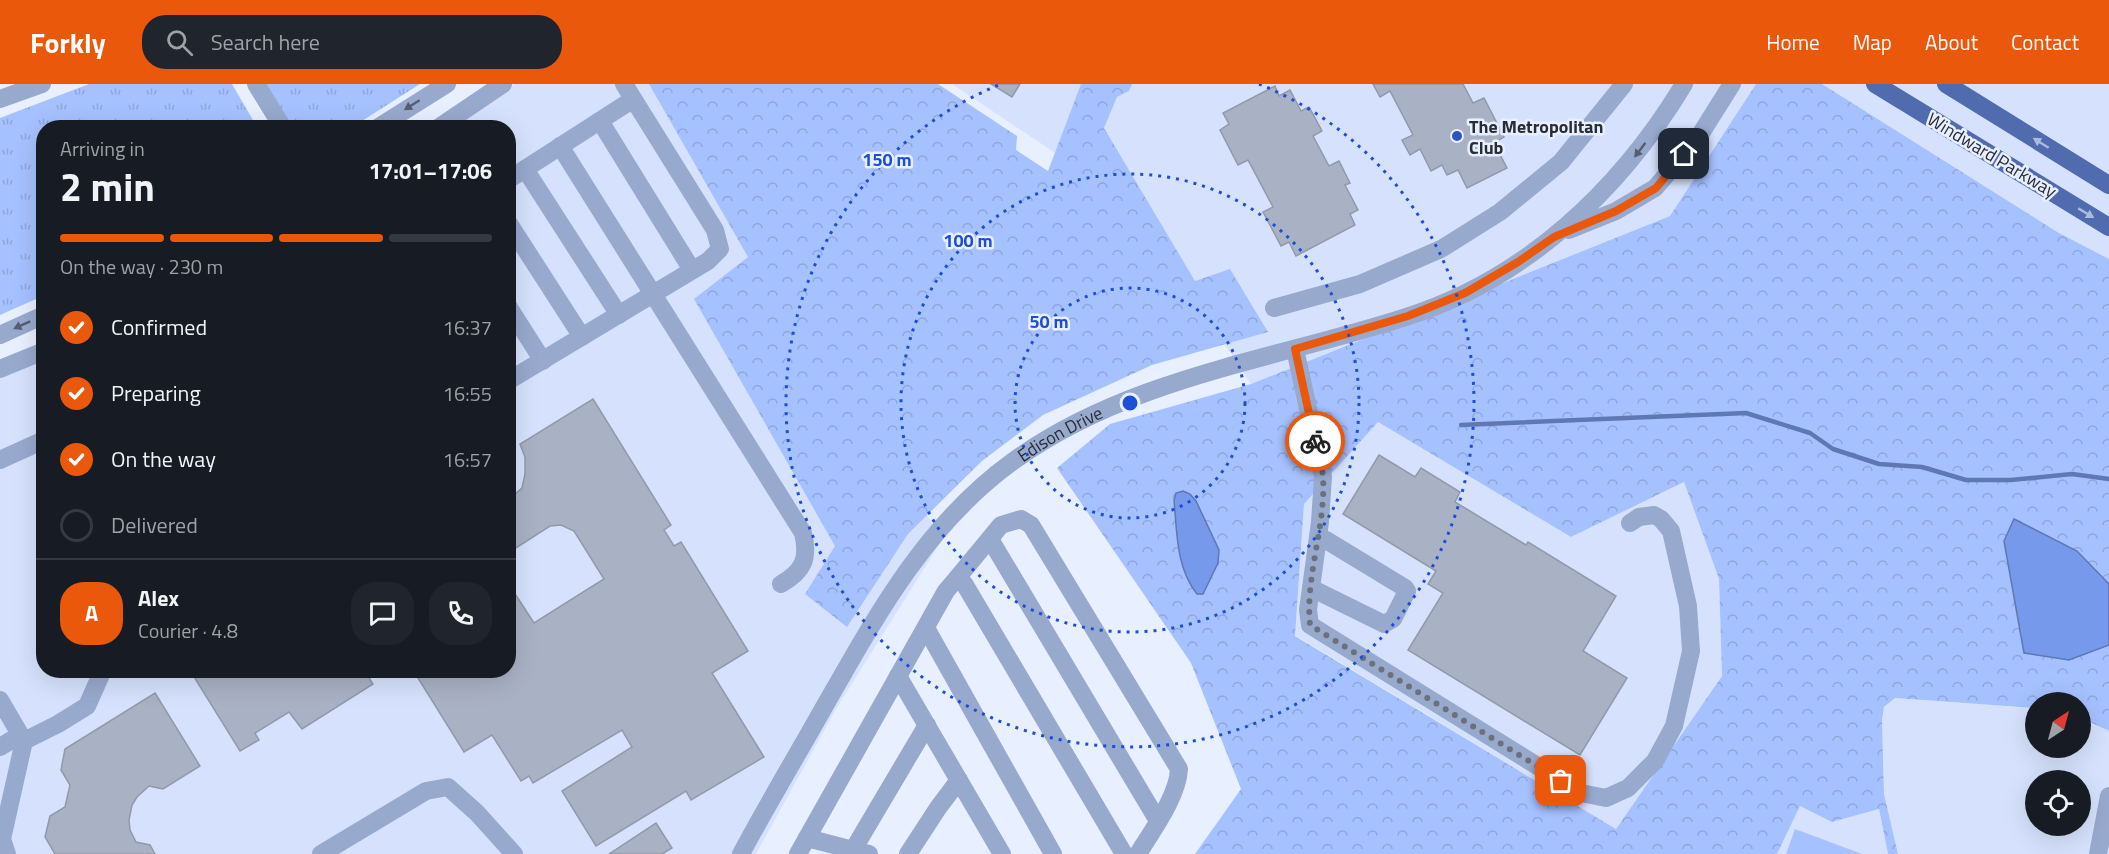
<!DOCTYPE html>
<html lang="en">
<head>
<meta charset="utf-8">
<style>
	body { margin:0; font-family:"Titillium Web",sans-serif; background:#20242c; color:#f1f3f6; height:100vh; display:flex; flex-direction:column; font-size:22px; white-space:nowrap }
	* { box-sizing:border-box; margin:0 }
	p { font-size:20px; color:#9ea1a6 }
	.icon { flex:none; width:33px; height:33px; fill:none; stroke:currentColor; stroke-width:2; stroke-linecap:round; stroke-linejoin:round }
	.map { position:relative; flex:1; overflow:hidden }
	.side { position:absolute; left:36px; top:36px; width:480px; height:558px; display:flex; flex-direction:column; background:#171b24; border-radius:24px; box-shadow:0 6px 24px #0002 }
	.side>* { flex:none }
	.needle { width:39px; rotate:36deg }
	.buttons { position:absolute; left:2025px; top:608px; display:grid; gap:12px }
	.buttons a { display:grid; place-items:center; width:66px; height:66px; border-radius:50%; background:#171b24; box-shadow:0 6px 24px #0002; font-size:30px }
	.pin { position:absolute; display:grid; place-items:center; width:51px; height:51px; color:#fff; margin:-26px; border-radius:12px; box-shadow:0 3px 9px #0006 }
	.courier { position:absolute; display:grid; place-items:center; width:60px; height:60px; margin:-30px; border:4px solid #ea580c; border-radius:50%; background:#fff; color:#222; box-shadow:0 2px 8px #0007 }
	.head em { font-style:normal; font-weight:700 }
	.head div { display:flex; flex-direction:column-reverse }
	.head { display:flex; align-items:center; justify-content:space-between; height:102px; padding:0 24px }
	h1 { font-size:39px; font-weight:700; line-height:45px }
	.bar { display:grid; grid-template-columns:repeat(4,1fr); gap:9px 6px; align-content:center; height:72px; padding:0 24px }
	.bar i { height:8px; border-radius:4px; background:#363941 }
	.bar .current { background:#ea580c }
	.bar p { grid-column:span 4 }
	.line { display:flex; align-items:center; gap:15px; padding:0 24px; border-top:2px solid #363941 }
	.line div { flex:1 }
	.round { display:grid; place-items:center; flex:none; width:63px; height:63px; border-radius:24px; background:#20242c }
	ol { padding:0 24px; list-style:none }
	li { display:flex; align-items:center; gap:18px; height:66px }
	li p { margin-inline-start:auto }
	li .icon { padding:6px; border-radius:50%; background:#ea580c; color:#fff; stroke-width:4 }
	li:last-child { color:#9ea1a6 }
	li i { width:33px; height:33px; border:3px solid #363941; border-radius:50% }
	header { display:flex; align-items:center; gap:36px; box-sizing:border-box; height:84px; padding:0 30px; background:#ea580c; color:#fff }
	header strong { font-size:28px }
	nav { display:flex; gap:33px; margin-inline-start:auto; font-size:21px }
	.search { width:420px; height:54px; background:#20242c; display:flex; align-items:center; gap:15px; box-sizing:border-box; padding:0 21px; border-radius:24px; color:#9ea1a6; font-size:22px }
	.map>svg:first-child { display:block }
	.built { fill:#d6e2fd; fill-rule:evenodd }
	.grass { fill:url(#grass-tufts) }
	.forest { fill:url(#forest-crowns); fill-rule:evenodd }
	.pitch { fill:#a6c1ff }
	.water { fill:#7699eb; stroke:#5f78b4; stroke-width:1.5 }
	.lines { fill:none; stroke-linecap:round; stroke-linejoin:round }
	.stream { stroke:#5f78b4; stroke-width:4.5 }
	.building { fill:#a9b1c4; stroke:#9199ab; stroke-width:1.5 }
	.minor { stroke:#98a9ce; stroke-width:18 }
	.major { stroke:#506cae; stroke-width:18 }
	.oneway { fill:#555e72 }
	.oneway2 { fill:#abbbdf }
	.done { stroke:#6c707b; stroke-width:6; stroke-dasharray:0 10.8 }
	.route { stroke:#ea580c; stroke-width:8 }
	.ring { fill:none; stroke:#1d4ed8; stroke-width:3; stroke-dasharray:3 6 }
	.poi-dot { fill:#2e55c5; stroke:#e8efff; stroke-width:2 }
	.labels { text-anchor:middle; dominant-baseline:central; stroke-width:5; stroke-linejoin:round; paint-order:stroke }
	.poi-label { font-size:18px; font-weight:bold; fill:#292c34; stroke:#e8efff; text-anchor:start }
	.street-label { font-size:18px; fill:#292c34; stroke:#e8efff }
	.centre { fill:#1d4ed8; stroke:#e8efff; stroke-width:3 }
	.ring-label { font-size:18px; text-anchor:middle; font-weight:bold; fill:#1d4ed8; stroke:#e8efff; stroke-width:5; stroke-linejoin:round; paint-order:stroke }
</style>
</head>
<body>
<header>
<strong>Forkly</strong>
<div class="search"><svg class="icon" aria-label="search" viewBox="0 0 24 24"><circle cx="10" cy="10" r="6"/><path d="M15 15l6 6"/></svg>Search here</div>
<nav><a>Home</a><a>Map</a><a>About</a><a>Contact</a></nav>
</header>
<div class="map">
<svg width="2109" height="770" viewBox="0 0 2109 770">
	<defs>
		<pattern id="grass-tufts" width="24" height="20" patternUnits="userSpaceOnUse" patternTransform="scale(1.5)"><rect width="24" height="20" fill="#a6c1ff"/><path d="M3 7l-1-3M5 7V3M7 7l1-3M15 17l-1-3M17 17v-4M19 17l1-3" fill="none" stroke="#8fa6db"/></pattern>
		<pattern id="forest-crowns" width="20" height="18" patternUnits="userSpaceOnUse" patternTransform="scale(1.5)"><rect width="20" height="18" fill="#a6c1ff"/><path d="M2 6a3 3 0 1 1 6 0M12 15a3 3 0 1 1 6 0" fill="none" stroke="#8fa6db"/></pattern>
	</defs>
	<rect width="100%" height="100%" fill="#e8efff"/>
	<g class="built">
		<path d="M 515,0 L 665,0 L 942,456 L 836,625 L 756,770 L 0,770 L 0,293 L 43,273 L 44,586 L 508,586 L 508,44 L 448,43 Z"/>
		<path d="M 952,0 L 1756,0 L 1670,132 L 1251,300 L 1089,53 L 1064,75 Z"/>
		<path d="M 1822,0 L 2109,0 L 2109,175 L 2059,149 Z"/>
		<path d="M 1378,338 L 1571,453 L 1684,398 L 1719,495 L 1722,592 L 1616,745 L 1295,551 L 1304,420 Z"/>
		<path d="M 1895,614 L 2035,624 L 2036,663 L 2080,663 L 2081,634 L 2109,647 L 2109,770 L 1898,770 L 1884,710 L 1882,636 L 1884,623 ZM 2036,696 L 2080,696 L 2080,741 L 2036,741 Z"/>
		<path d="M 1800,722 L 1832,738 L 1879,725 L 1888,770 L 1777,770 Z"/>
	</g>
	<g class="grass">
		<path d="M 89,0 L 232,0 L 257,43 L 44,44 L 43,212 L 0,231 L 0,34 Z"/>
		<path d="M 263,0 L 420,0 L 351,44 L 291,43 Z"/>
	</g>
	<g class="forest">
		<path d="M 649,0 L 938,0 L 1017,52 L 1016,66 L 1048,87 L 1081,0 L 1132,0 L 1129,7 L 1117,13 L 1104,44 L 1195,197 L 1230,185 L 1268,248 L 1152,281 L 1043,331 L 982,377 L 908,450 L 847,543 L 805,510 L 835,462 L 694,215 L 748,173 Z"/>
		<path d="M 1756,0 L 1822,0 L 2059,149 L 2109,175 L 2109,647 L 2081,634 L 2080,618 L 2036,618 L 2035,624 L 1895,614 L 1884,623 L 1882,636 L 1884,710 L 1898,770 L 1888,770 L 1879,725 L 1832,738 L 1800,722 L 1777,770 L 1195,770 L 1241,705 L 1191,579 L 1057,384 L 1110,340 L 1251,300 L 1670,132 ZM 1378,338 L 1571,453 L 1684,398 L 1719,495 L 1722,592 L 1616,745 L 1295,552 L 1304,420 Z"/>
	</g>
	<path class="pitch" d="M 1795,745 L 1862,770 L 1786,770 Z"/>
	<g class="water">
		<path d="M 1183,407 L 1190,410 L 1196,417 L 1219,466 L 1218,479 L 1203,510 L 1197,510 C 1176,484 1177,448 1174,416 L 1176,409 Z"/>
		<path d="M 2014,435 L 2077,467 L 2109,500 L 2109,561 L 2069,576 L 2024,569 L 2004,457 Z"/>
	</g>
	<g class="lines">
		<path class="stream" d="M 1461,341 L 1746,329 L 1810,349 L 1833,365 L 1879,380 L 1922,383 L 1966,396 L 2011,396 L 2072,390 L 2109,395"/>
	</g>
	<g class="building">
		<path d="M 991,0 L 1020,0 L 1012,13 Z"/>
		<path d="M 1373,0 L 1463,0 L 1473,19 L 1484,14 L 1504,53 L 1494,59 L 1507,84 L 1467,104 L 1458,86 L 1447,91 L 1442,81 L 1431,87 L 1420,65 L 1410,71 L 1402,56 L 1413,51 L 1390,7 L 1380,13 Z"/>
		<path d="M 1275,2 L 1279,12 L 1290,6 L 1301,27 L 1309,23 L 1322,47 L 1313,52 L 1329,82 L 1339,77 L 1350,99 L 1345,101 L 1358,126 L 1350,130 L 1355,141 L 1296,172 L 1289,158 L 1281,162 L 1263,128 L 1273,123 L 1248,76 L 1238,81 L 1220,46 L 1229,40 L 1223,29 Z"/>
		<path d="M 593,315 L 671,441 L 664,446 L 674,462 L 681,458 L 748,567 L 712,589 L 764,673 L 691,716 L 686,707 L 596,762 L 562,707 L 632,663 L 622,646 L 533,699 L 529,692 L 521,697 L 492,651 L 464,668 L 413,586 L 508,586 L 508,499 L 534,539 L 604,495 L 574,447 L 561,441 L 550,442 L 508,469 L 508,416 L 522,404 L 525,390 L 525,373 L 520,360 Z"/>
		<path d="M 1379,371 L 1415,393 L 1421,384 L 1460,408 L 1455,418 L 1526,461 L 1528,458 L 1616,512 L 1583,567 L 1627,594 L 1580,671 L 1408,566 L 1443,509 L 1428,500 L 1436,487 L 1343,430 Z"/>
		<path d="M 194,586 L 364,586 L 373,600 L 302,645 L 289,628 L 255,649 L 259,656 L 240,667 L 191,588 Z"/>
		<path d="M 155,609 L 200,682 L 163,705 L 149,702 L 137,713 L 132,721 L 129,736 L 130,746 L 136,758 L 150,761 L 155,770 L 55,770 L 45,753 L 50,732 L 65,723 L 70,701 L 61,686 L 65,665 Z"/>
		<path d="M 656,739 L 672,764 L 662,770 L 609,770 Z"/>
	</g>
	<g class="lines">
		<g class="minor">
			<path d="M 256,0 L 283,44"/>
			<path d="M 0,15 L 42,0"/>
			<path d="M 600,37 L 692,186"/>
			<path d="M 377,44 L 447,0"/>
			<path d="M 438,44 L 503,0"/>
			<path d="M 560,62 L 803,449 C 809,474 804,487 781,500"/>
			<path d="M 525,85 L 619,231"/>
			<path d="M 508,96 L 632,16"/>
			<path d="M 508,138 L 582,253"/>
			<path d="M 1569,146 L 1616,127 L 1655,104 L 1698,54 L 1732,0"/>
			<path d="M 508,222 L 543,277"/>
			<path d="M 1274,224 L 1360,200 L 1441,165 L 1500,128 L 1561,78 L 1624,0"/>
			<path d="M 0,251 L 44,231"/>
			<path d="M 1295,265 L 1323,393 L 1320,438 L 1308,526 L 1310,541 L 1581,709 L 1606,714 L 1628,704 L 1655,677 L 1674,642 L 1691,567 L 1688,522 L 1671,447 L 1661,435 L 1654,431 L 1639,433 L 1630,439"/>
			<path d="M 0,285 L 44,267"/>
			<path d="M 508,297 L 708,177 L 720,165 L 715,146 L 624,0"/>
			<path d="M 0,376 L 44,356"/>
			<path d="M 990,455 L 1158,737"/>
			<path d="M 958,493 L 1001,441 L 1021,435 L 1031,441 L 1179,685 C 1178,712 1152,747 1138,770"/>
			<path d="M 1311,504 L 1384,540 L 1393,535 L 1407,507 L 1405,504 L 1326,456 L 1318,456"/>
			<path d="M 926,544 L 1053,770"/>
			<path d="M 898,592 L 1002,770"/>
			<path d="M 0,616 L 24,657 L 2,755 L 7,770"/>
			<path d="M 24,657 L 58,640 L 87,622 L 103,586"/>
			<path d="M 0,663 L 20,651"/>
			<path d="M 807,754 L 853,766"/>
			<path d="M 321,770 L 426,707 L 448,703 L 477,729 L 514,770"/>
			<path id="s1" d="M 741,770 C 767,721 796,673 823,625 C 875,534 925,441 1012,378 C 1127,294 1273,276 1406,233 C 1526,195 1620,106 1684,0"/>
			<path d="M 798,770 L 946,507 L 958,493 L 965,501 L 1124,770"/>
			<path d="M 869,770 L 853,766 L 927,641"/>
			<path d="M 908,770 L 938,724 L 959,696"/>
			<path d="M 2098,770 L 2109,712"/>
		</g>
		<g class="major">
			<path d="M 1875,0 L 2109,143"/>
			<path d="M 1946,0 L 2109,101"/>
		</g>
	</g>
	<defs><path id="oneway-solid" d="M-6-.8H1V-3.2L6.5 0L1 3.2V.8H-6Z" transform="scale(1.5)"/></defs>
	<g class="oneway">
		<use href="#oneway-solid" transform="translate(412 21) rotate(148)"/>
		<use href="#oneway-solid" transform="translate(1640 66) rotate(127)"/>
		<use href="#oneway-solid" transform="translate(22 241) rotate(156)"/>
	</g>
	<g class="oneway2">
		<use href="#oneway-solid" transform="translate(2041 59) rotate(-148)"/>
		<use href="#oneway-solid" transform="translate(2086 129) rotate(31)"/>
	</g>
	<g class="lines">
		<path class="done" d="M 1315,357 C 1318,369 1322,381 1323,393 C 1326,443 1305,492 1310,541 L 1561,697"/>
		<path class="route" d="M 1315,357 L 1295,265 L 1408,232 L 1465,209 L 1518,178 L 1554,153 L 1616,127 L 1656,104 L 1684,70"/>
	</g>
	<g class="ring">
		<circle cx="1130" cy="319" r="115"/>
		<circle cx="1130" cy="319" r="229"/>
		<path d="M1259 0A344 344 0 1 1 1001 0"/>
	</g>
	<circle class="poi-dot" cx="1457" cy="52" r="6"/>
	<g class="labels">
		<g class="poi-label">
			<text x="1469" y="42">The Metropolitan<tspan x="1469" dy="21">Club</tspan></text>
		</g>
		<g class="street-label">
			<text transform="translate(1992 71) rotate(31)">Windward Parkway</text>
			<text stroke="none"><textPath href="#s1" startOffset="536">Edison Drive</textPath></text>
		</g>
	</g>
	<circle cx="1130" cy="319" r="9" class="centre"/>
	<g class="ring-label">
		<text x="887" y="82">150 m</text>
		<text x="968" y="163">100 m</text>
		<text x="1049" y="244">50 m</text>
	</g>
</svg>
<div class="buttons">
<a><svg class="needle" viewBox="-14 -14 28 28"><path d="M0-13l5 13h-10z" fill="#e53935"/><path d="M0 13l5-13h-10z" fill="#9ea1a6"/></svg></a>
<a><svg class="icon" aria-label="locate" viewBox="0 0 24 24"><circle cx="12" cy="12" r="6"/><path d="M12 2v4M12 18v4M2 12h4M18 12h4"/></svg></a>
</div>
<div class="pin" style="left:1561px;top:697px;background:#ea580c"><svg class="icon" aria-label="bag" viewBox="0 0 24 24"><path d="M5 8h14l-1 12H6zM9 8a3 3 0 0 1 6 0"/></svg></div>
<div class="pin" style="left:1684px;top:70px;background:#1f2937"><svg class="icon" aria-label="home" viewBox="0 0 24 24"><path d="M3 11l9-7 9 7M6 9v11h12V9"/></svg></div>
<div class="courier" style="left:1315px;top:357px"><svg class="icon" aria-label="bike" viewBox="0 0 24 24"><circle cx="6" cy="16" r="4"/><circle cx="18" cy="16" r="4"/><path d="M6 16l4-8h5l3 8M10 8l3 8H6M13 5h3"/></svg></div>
<section class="side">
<div class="head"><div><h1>2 min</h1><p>Arriving in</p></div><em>17:01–17:06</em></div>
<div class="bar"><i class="current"></i><i class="current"></i><i class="current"></i><i></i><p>On the way · 230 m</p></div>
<ol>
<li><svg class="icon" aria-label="check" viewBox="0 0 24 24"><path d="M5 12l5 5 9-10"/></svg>Confirmed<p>16:37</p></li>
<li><svg class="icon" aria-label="check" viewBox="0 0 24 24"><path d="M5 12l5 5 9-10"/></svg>Preparing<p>16:55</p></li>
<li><svg class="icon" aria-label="check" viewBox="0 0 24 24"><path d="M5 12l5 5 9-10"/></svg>On the way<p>16:57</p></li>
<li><i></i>Delivered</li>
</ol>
<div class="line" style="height:108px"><b class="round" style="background:#ea580c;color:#fff">A</b><div><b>Alex</b><p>Courier · 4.8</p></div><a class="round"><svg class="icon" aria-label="chat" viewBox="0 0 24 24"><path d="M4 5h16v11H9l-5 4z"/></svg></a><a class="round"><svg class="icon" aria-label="phone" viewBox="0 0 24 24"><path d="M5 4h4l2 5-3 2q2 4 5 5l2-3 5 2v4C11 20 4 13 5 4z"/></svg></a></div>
</section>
</div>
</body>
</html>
